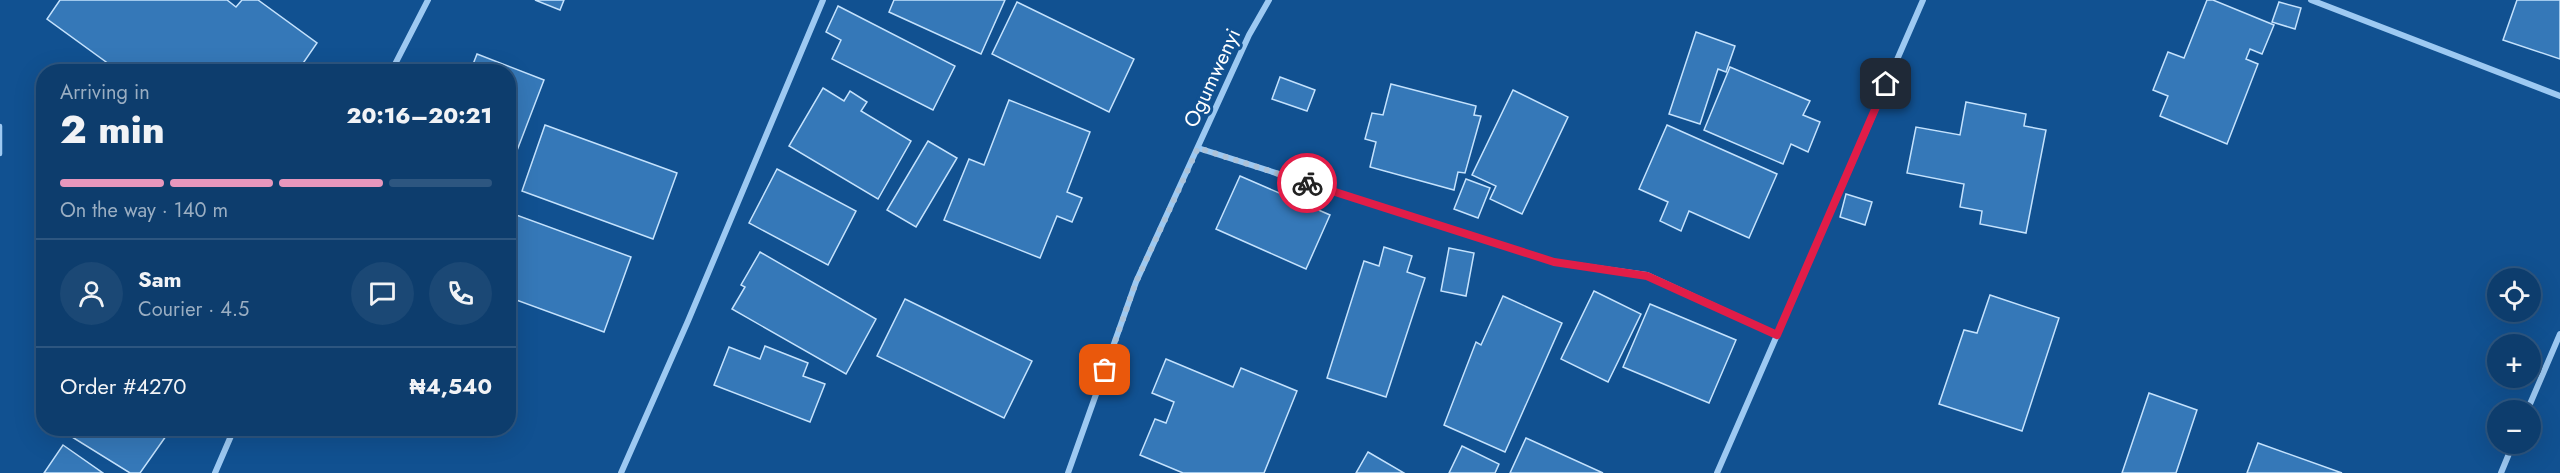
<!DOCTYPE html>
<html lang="en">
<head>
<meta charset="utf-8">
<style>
	body { margin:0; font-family:Jost,sans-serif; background:#1b4875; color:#f1f3f6; height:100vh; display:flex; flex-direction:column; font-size:22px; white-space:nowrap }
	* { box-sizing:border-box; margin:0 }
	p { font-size:20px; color:#9aaec2 }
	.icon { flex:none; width:33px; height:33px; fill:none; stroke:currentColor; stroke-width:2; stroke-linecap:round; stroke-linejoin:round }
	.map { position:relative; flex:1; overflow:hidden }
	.sheet { position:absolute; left:36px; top:64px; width:480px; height:372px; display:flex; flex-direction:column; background:#0d3d6d; border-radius:24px; box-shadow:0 6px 24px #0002,0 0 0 2px #2d5680 }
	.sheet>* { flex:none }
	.fabs { position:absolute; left:2487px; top:268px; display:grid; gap:12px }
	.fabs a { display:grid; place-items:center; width:54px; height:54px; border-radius:50%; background:#0d3d6d; box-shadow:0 6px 24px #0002,0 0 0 2px #2d5680; font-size:30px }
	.pin { position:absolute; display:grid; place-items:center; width:51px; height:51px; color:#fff; margin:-26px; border-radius:12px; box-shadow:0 3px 9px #0006 }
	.courier { position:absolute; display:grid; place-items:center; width:60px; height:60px; margin:-30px; border:4px solid #e11d48; border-radius:50%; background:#fff; color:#222; box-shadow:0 2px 8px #0007 }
	.head em { font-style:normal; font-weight:800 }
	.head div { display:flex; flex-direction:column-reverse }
	.head { display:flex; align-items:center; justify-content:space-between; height:102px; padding:0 24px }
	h1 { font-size:39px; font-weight:800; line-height:45px }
	.bar { display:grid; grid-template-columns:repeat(4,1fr); gap:9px 6px; align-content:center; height:72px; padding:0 24px }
	.bar i { height:8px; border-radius:4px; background:#2d5680 }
	.bar .active { background:#e797bd }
	.bar p { grid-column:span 4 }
	.line { display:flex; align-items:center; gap:15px; padding:0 24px; border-top:2px solid #2d5680 }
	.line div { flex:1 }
	.round { display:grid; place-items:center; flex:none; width:63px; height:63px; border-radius:32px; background:#1b4875 }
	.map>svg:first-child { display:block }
	.building { fill:#3578b8; stroke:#c4e2fd; stroke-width:1.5 }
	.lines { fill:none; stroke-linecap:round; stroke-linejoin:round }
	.service { stroke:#9dc9f2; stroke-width:4.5 }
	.minor { stroke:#9dc9f2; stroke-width:6 }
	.done { stroke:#acc2d8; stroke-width:6; stroke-dasharray:0 10.8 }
	.route { stroke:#e11d48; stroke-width:8 }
	.labels { text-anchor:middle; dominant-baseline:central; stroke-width:6; stroke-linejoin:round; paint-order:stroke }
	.street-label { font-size:21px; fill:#fff; stroke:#115191 }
</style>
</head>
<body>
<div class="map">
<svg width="2560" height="473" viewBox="0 0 2560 473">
	<rect width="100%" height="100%" fill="#115191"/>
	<g class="building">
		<path d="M 60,0 L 227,0 L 236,7 L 242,0 L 258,0 L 317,43 L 297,72 L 120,72 L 47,19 Z"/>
		<path d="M 535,0 L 564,0 L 560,10 Z"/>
		<path d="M 894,0 L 1005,0 L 981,54 L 889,12 Z"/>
		<path d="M 2207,0 L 2213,0 L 2274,25 L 2262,54 L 2250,49 L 2246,59 L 2258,64 L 2227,144 L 2160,116 L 2168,96 L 2153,90 L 2168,52 L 2184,58 Z"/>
		<path d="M 2517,0 L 2560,0 L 2560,59 L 2503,40 Z"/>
		<path d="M 1017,2 L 1134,59 L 1109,112 L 992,54 Z"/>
		<path d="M 2279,2 L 2301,8 L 2295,29 L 2272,22 Z"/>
		<path d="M 838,6 L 955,66 L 933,110 L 832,59 L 841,40 L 826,32 Z"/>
		<path d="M 1696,32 L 1735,46 L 1726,72 L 1718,69 L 1700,124 L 1669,114 Z"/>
		<path d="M 477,54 L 544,80 L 508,174 L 508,72 L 470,72 Z"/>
		<path d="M 1730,67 L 1810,101 L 1803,115 L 1820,122 L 1808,152 L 1791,144 L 1783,164 L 1704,130 Z"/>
		<path d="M 1280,77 L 1315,90 L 1307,111 L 1272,99 Z"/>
		<path d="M 1391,84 L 1476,106 L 1474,115 L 1481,116 L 1465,173 L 1458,172 L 1454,190 L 1370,167 L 1376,142 L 1365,139 L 1372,113 L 1383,115 Z"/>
		<path d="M 823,88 L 844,101 L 850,91 L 867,102 L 861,111 L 911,141 L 878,199 L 789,146 Z"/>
		<path d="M 1513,90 L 1568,117 L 1522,214 L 1490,199 L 1496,186 L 1472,175 Z"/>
		<path d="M 1009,100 L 1090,132 L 1067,192 L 1082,198 L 1072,222 L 1057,216 L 1040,258 L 944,220 L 969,159 L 984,165 Z"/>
		<path d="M 1966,102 L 2026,114 L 2024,126 L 2046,130 L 2026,233 L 1980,224 L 1982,211 L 1960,207 L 1964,184 L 1907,173 L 1916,127 L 1960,135 Z"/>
		<path d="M 545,125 L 677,173 L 653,239 L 522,191 Z"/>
		<path d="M 1667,125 L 1777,174 L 1749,238 L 1689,211 L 1681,231 L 1660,221 L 1668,202 L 1639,189 Z"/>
		<path d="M 928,141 L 957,158 L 916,227 L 887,210 Z"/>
		<path d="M 777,169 L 856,211 L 828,265 L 749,223 Z"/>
		<path d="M 1240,176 L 1330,215 L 1306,269 L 1216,229 Z"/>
		<path d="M 1466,179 L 1490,188 L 1478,218 L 1454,209 Z"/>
		<path d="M 1846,194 L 1872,202 L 1865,225 L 1840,217 Z"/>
		<path d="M 508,212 L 631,257 L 604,332 L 508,297 Z"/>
		<path d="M 1384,247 L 1412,256 L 1407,272 L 1425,278 L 1386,397 L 1327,378 L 1364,261 L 1379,266 Z"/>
		<path d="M 1449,248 L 1474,253 L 1466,296 L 1441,291 Z"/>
		<path d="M 760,252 L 876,319 L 846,374 L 732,309 L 745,287 L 741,285 Z"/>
		<path d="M 1594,291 L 1641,314 L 1608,382 L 1561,359 Z"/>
		<path d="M 1990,295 L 2059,318 L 2022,431 L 1939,404 L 1964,330 L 1977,333 Z"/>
		<path d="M 1503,296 L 1562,323 L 1505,452 L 1444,425 L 1476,342 L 1481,345 Z"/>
		<path d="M 905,299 L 1032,361 L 1004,418 L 877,356 Z"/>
		<path d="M 1650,304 L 1736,340 L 1709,403 L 1623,367 Z"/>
		<path d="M 765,346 L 808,363 L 803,376 L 825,384 L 810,422 L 714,385 L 729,347 L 760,359 Z"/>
		<path d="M 1166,359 L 1233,387 L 1241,368 L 1297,391 L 1264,473 L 1183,473 L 1140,455 L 1155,419 L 1166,423 L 1174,402 L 1152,393 Z"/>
		<path d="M 2149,393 L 2197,410 L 2176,473 L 2122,473 Z"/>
		<path d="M 77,429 L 171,429 L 140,473 L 130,473 L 72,437 Z"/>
		<path d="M 1526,438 L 1603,473 L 1510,473 Z"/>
		<path d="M 2258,443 L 2342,473 L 2247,473 Z"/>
		<path d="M 63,445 L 103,473 L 44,473 Z"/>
		<path d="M 1462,446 L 1499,464 L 1495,473 L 1449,473 Z"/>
		<path d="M 1368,452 L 1404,473 L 1356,473 Z"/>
	</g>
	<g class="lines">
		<path class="service" d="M 0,126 L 0,154"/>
		<g class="minor">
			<path d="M 2311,0 L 2560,96"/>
			<path d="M 391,72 L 428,0"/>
			<path d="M 1198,148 L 1554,262 L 1647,275 L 1777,335"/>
			<path d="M 2527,411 L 2560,334"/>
			<path d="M 215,473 L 234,429"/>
			<path d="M 621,473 L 688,321 L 823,0"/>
			<path d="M 1068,473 L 1136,282 L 1249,35 L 1269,0"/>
			<path d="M 1717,473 L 1923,0"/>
			<path d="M 2501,473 L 2513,444"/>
		</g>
	</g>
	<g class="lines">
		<path class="done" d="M 1105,370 L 1136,282 L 1198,148 L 1307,183"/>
		<path class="route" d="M 1307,183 L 1554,262 L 1647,276 L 1777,335 L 1886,84"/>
	</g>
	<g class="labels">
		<g class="street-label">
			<text transform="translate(1212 78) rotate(-65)">Ogumwenyi</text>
		</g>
	</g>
</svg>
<div class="fabs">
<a><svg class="icon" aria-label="locate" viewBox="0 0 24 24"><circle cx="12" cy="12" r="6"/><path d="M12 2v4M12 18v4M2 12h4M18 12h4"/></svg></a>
<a>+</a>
<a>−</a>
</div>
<div class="pin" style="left:1105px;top:370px;background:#ea580c"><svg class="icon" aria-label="bag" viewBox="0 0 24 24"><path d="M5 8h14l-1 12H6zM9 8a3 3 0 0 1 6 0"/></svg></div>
<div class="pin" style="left:1886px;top:84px;background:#1f2937"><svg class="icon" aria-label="home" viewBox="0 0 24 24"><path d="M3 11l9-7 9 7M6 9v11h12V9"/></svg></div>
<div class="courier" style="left:1307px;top:183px"><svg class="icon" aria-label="bike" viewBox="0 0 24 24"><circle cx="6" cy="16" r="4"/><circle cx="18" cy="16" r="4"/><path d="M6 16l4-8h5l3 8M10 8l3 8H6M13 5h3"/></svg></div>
<section class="sheet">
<div class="head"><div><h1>2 min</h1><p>Arriving in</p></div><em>20:16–20:21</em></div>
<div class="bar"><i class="active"></i><i class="active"></i><i class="active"></i><i></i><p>On the way · 140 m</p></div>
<div class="line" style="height:108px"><a class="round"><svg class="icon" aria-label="person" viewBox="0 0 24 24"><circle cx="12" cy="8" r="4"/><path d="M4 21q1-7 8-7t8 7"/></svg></a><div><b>Sam</b><p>Courier · 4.5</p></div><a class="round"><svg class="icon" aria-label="chat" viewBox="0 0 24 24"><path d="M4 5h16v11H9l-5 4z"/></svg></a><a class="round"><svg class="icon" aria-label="phone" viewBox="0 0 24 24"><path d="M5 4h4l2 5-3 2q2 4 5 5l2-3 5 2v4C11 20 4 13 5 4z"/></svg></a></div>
<div class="line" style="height:78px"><div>Order #4270</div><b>₦4,540</b></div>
</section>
</div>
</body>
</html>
